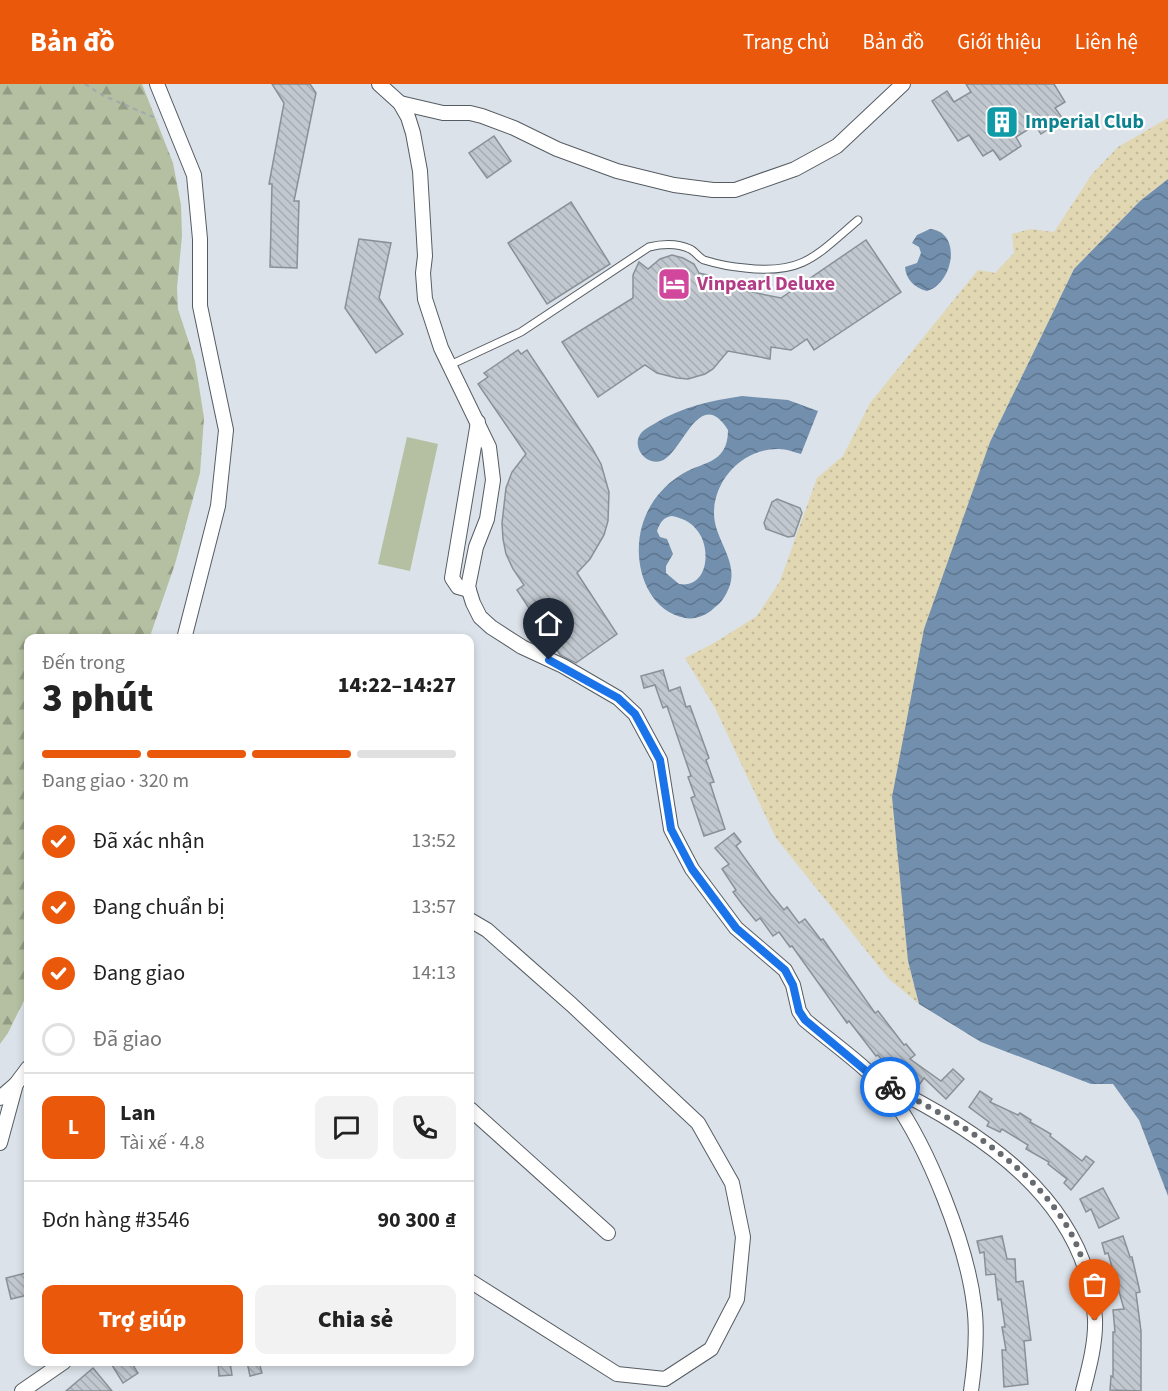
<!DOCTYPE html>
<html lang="vi">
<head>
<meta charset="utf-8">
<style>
	body { margin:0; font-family:"Source Sans 3",sans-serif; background:#f2f2f2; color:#222; height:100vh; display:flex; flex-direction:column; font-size:22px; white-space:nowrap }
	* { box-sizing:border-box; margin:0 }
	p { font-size:20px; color:#767676 }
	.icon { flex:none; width:33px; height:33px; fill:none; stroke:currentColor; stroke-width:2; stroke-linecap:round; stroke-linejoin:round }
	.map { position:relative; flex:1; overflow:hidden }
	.drawer { position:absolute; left:24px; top:550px; width:450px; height:732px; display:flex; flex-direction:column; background:#fff; border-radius:12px; box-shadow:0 3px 9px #0003 }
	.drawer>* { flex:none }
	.pin { position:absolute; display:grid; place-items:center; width:51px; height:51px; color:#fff; margin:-62px -26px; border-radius:50% 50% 50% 0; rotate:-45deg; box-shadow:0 0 6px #0007 }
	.pin .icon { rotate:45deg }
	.courier { position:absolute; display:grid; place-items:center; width:60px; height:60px; margin:-30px; border:4px solid #1a73e8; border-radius:50%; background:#fff; color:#222; box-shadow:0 2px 8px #0007 }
	.headline em { font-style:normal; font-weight:800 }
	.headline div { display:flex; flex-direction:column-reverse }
	.headline { display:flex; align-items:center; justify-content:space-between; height:102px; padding:0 18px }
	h1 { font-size:39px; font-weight:800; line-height:45px }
	.bar { display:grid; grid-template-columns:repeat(4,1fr); gap:9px 6px; align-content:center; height:72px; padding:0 18px }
	.bar i { height:8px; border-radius:4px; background:#e0e0e0 }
	.bar .selected { background:#ea580c }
	.bar p { grid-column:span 4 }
	.line { display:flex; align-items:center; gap:15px; padding:0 18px; border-top:2px solid #e0e0e0 }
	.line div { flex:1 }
	.round { display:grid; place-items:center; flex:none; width:63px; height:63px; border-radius:12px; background:#f2f2f2 }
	ol { padding:0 18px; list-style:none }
	li { display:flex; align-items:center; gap:18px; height:66px }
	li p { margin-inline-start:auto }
	li .icon { padding:6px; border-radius:50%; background:#ea580c; color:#fff; stroke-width:4 }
	li:last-child { color:#767676 }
	li i { width:33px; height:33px; border:3px solid #e0e0e0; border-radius:50% }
	.button { display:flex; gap:12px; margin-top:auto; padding:12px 18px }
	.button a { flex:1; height:69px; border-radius:12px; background:#ea580c; color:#fff; font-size:24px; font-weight:800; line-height:69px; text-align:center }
	.button a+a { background:#f2f2f2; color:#222 }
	header { display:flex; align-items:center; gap:36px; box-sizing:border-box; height:84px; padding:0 30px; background:#ea580c; color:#fff }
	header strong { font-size:28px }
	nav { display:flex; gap:33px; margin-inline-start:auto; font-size:21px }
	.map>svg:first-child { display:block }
	.grass { fill:#b4c0a1 }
	.forest { fill:url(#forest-firs) }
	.sand { fill:url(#sand-dots) }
	.water { fill:url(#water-waves); fill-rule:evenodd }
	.building { fill:url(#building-back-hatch); stroke:#899096; stroke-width:1.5 }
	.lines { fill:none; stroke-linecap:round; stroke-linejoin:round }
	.service-casing { stroke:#565c62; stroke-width:9 }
	.minor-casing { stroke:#565c62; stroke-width:16 }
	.path { stroke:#a1a7ac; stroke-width:2; stroke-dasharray:4.5 4.5; stroke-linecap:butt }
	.service { stroke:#fff; stroke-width:7 }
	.minor { stroke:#fff; stroke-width:14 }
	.done { stroke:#676b6f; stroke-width:6; stroke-dasharray:0 10.8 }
	.route { stroke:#1a73e8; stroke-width:8 }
	.labels { text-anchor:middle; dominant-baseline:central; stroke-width:4.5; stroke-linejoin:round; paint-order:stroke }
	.culture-label { font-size:20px; font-weight:bold; fill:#0d838f; stroke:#fff; text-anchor:start }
	.hotel-label { font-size:20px; font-weight:bold; fill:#b23c85; stroke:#fff; text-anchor:start }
</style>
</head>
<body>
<header>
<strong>Bản đồ</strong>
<nav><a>Trang chủ</a><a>Bản đồ</a><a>Giới thiệu</a><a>Liên hệ</a></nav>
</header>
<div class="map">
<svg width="1168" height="1307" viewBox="0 0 1168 1307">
	<defs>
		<pattern id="forest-firs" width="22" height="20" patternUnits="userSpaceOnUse" patternTransform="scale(1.5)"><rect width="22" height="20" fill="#b4c0a1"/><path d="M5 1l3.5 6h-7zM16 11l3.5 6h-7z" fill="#929c84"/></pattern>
		<pattern id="sand-dots" width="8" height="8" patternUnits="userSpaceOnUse" patternTransform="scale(1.5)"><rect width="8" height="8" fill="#e1d7b2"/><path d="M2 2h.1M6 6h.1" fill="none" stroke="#c1b999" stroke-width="1.8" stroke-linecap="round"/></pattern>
		<pattern id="water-waves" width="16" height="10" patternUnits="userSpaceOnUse" patternTransform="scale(1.5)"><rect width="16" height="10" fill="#728fae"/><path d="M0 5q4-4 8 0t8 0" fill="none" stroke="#5e758e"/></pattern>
		<pattern id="building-back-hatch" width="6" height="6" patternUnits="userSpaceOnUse" patternTransform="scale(1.5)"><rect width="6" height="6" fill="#c1c8cf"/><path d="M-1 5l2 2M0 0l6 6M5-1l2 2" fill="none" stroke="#a6acb2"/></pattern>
	</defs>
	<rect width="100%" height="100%" fill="#dbe2e9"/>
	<path class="grass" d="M 407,353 L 438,360 L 410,487 L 378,480 Z"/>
	<path class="forest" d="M 0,0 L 142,0 L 173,79 L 181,121 L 182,152 L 177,204 L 178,225 L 195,277 L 204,334 L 200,389 L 175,480 L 149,555 L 28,555 L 28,908 L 8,949 L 0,960 Z"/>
	<path class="sand" d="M 1168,34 L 1168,95 L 1140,117 L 1074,185 L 990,358 L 908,877 L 919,920 L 889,895 L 776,754 L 715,624 L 685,574 L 714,559 L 757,532 L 780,497 L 817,394 L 843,372 L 870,319 L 978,186 L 995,189 L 1014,169 L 1012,150 L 1030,145 L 1054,148 L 1092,90 L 1118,63 Z"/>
	<g class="water">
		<path d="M 1168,95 L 1168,1112 L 1139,1036 L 1113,1000 L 1091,1000 L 981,958 L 919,920 L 908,877 L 892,713 L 924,545 L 990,358 L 1074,185 L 1140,117 Z"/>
		<path d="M 930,145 C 963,148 953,200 927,207 C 915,204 906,196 905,183 L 917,179 L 921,169 L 919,163 L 912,159 L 917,151 Z"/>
		<path d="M 742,312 L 788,316 L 818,327 L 801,370 C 794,368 786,365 779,365 C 744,364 714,395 714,429 C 714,457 741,478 728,506 C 725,513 720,520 714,524 C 707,531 695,536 685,534 C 645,526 632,477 642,442 C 648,421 661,404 679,392 C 700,377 728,382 728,346 C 699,300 682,371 661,377 C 645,382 630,361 642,348 C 645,345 650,342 654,340 C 681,323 710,317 742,312 ZM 672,432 C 681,434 690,437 696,445 C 712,462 709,505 679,500 L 666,489 L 666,482 L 673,470 L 667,455 L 660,453 L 657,447 C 660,439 663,433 672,432 Z"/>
	</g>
	<g class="building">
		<path d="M 272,0 L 310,0 L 316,9 L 294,117 L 299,117 L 297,184 L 270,183 L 272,100 L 269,100 L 284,19 Z"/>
		<path d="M 966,0 L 1054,0 L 1065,18 L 1055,24 L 1063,35 L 1041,50 L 1035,41 L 1016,53 L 1021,62 L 1000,76 L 993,66 L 983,72 L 969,51 L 958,57 L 932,17 L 947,7 L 954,18 L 971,8 Z"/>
		<path d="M 494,52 L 511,77 L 487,94 L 469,69 Z"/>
		<path d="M 571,118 L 610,180 L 547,220 L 508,159 Z"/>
		<path d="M 359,155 L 391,159 L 379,214 L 403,250 L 376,269 L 345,224 Z"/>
		<path d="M 866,156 L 901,208 L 814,266 L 807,255 L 791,266 L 771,263 L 770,275 L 728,267 L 713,285 L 705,290 L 688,295 L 677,294 L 657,289 L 645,281 L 598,313 L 562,258 L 633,214 L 633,191 L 639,178 L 648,185 L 660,175 L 672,171 L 683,174 L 694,180 L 699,189 L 708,191 L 707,199 L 781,214 Z"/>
		<path d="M 518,266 L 521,270 L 527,266 L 592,364 L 601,380 L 609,408 L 608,437 L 604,451 L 590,475 L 577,489 L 617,550 L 576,579 L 560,571 L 517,506 L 524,501 L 513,485 L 506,470 L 503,455 L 502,439 L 506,404 L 512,388 L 526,370 L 478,300 L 488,293 L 484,289 Z"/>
		<path d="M 777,415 L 800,424 L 802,429 L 794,452 L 788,453 L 766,445 L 764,439 L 772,418 Z"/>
		<path d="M 663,586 L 669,607 L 680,603 L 686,623 L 690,622 L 709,674 L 706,676 L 714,698 L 710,699 L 725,745 L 704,752 L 691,714 L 695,712 L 688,693 L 691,692 L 667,622 L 663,624 L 655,601 L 644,604 L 641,592 Z"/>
		<path d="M 734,749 L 741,758 L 736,762 L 770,809 L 784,826 L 787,823 L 799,839 L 805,835 L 821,856 L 823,855 L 875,929 L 878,927 L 904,961 L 906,960 L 915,971 L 910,975 L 941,997 L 953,985 L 964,995 L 946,1015 L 924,994 L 917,1004 L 894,987 L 892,989 L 878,971 L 876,972 L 849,937 L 847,939 L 792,862 L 790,863 L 779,848 L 773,852 L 760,834 L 756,837 L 742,820 L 733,808 L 736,806 L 722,785 L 729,780 L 715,764 Z"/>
		<path d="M 980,1007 L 992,1015 L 990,1018 L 1018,1031 L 1020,1029 L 1031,1036 L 1030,1038 L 1051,1050 L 1050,1052 L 1082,1077 L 1086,1072 L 1094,1078 L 1071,1106 L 1064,1099 L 1067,1095 L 1048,1080 L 1049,1078 L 1026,1065 L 1028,1061 L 1002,1045 L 1000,1048 L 987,1042 L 989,1038 L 969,1023 Z"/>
		<path d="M 1103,1104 L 1119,1134 L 1099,1144 L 1091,1125 L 1086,1128 L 1080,1115 Z"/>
		<path d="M 1002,1152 L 1007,1175 L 1015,1175 L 1016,1198 L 1023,1197 L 1031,1256 L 1024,1257 L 1028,1300 L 1004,1303 L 1002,1266 L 1006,1266 L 1002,1243 L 1005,1243 L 1001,1215 L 998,1216 L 995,1190 L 986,1191 L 984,1168 L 980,1169 L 977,1157 Z"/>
		<path d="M 1123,1152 L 1130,1173 L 1132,1173 L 1140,1208 L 1136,1209 L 1141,1247 L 1141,1307 L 1110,1306 L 1111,1292 L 1113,1293 L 1113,1248 L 1115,1248 L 1113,1226 L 1124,1225 L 1108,1169 L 1105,1170 L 1102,1159 Z"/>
		<path d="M 26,1189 L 28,1211 L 11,1215 L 6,1194 Z"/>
		<path d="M 110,1278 L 131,1278 L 138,1289 L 123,1299 Z"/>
		<path d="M 218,1278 L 230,1278 L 232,1291 L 219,1292 Z"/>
		<path d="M 247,1278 L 259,1278 L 262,1289 L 250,1292 Z"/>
		<path d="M 93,1284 L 112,1307 L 66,1307 Z"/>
	</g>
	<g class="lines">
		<g class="service-casing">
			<path id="service" d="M 450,281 L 521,248 L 649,163 C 662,160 677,159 690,165 C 695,167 699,174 704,176 C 717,180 732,183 745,184 C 803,191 817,171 858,136"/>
		</g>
		<g class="minor-casing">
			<g id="minor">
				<path d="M 157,0 L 194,91 L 200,155 L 200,222 L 226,346 L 218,422 L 184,555"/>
				<path d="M 379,0 L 400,19 L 408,33 L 413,49 L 420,87 L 425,172 L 423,189 L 425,215 L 441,264 L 489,363 L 493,396 L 487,435 L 476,463 L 468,503 L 473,519 L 480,533 L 491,543 L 522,563 L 563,582 L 618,614 L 635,630 L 660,676 L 671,745 L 692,785 L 736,844 L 785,886 L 793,901 L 799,927 L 805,936 C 833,960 871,985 893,1015 C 928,1063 967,1161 974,1221 C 978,1249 975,1279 971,1307"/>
				<path d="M 400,19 L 443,29 L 470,29 L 482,32 L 514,44 L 557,65 L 617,87 L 674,101 L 713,106 L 735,106 L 795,85 L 837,62 L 903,0"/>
				<path d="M 469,506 L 458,503 L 452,494 L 478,338"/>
				<path d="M 470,836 L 487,846 L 572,921 L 698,1039 L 732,1099 L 743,1153 L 737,1215 L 711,1265 L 665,1295 L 617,1290 L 470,1197"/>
				<path d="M 882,999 C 979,1046 1088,1116 1095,1235 C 1096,1258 1089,1284 1083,1307"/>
				<path d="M 0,1014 L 16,1000 L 28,984"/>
				<path d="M 470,1025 L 608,1149"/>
				<path d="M 0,1059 L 16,1000"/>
				<path d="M 22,1307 L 64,1278"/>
			</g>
		</g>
		<path class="path" d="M 85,0 L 102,11 L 158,35"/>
		<use href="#service" class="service"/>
		<use href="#minor" class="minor"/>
	</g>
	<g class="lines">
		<path class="done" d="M 890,1003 C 957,1035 1038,1085 1073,1153 C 1086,1179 1091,1208 1095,1237"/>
		<path class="route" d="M 549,576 L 618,614 L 635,630 L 660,676 L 671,745 L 692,785 L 736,844 L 785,886 L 793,901 L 799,927 L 805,936 L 878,997 L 890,1003"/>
	</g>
	<defs>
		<g id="building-square" transform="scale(1.725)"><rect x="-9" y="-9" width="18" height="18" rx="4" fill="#0f9aa8" stroke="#fff"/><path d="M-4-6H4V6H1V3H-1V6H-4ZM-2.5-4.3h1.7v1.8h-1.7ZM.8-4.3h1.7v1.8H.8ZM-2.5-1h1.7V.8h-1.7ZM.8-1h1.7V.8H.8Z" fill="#fff"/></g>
		<g id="hotel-square" transform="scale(1.725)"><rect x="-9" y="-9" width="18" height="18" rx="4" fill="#d1479c" stroke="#fff"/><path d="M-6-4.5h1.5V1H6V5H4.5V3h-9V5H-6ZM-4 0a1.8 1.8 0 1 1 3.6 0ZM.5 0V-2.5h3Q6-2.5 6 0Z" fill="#fff"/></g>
	</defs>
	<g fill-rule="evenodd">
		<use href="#building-square" x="1002" y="38"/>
		<use href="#hotel-square" x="674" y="200"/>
	</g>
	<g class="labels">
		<g class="culture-label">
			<text x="1025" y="38">Imperial Club</text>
		</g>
		<g class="hotel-label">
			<text x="697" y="200">Vinpearl Deluxe</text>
		</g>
	</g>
</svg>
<div class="pin" style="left:1095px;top:1237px;background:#ea580c"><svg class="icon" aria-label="bag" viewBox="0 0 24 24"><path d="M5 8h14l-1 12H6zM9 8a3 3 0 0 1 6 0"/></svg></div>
<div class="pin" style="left:549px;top:576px;background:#1f2937"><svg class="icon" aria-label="home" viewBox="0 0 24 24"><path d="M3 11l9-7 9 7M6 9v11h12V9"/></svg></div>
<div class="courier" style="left:890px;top:1003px"><svg class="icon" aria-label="bike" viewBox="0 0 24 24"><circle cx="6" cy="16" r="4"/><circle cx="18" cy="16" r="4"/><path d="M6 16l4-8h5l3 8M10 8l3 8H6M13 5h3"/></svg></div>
<section class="drawer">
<div class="headline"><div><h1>3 phút</h1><p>Đến trong</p></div><em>14:22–14:27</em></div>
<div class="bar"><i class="selected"></i><i class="selected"></i><i class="selected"></i><i></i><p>Đang giao · 320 m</p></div>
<ol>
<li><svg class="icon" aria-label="check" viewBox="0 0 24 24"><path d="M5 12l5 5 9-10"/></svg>Đã xác nhận<p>13:52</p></li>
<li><svg class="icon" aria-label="check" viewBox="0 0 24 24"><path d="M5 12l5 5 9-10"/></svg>Đang chuẩn bị<p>13:57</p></li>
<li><svg class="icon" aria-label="check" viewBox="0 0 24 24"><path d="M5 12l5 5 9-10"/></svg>Đang giao<p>14:13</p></li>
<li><i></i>Đã giao</li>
</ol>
<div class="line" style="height:108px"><b class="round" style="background:#ea580c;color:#fff">L</b><div><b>Lan</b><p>Tài xế · 4.8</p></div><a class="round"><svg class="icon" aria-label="chat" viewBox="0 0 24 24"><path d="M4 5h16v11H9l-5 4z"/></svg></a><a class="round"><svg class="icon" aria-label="phone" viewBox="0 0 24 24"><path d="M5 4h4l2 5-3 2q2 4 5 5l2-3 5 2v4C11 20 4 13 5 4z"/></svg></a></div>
<div class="line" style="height:78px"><div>Đơn hàng #3546</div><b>90 300 ₫</b></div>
<div class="button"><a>Trợ giúp</a><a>Chia sẻ</a></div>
</section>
</div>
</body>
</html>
